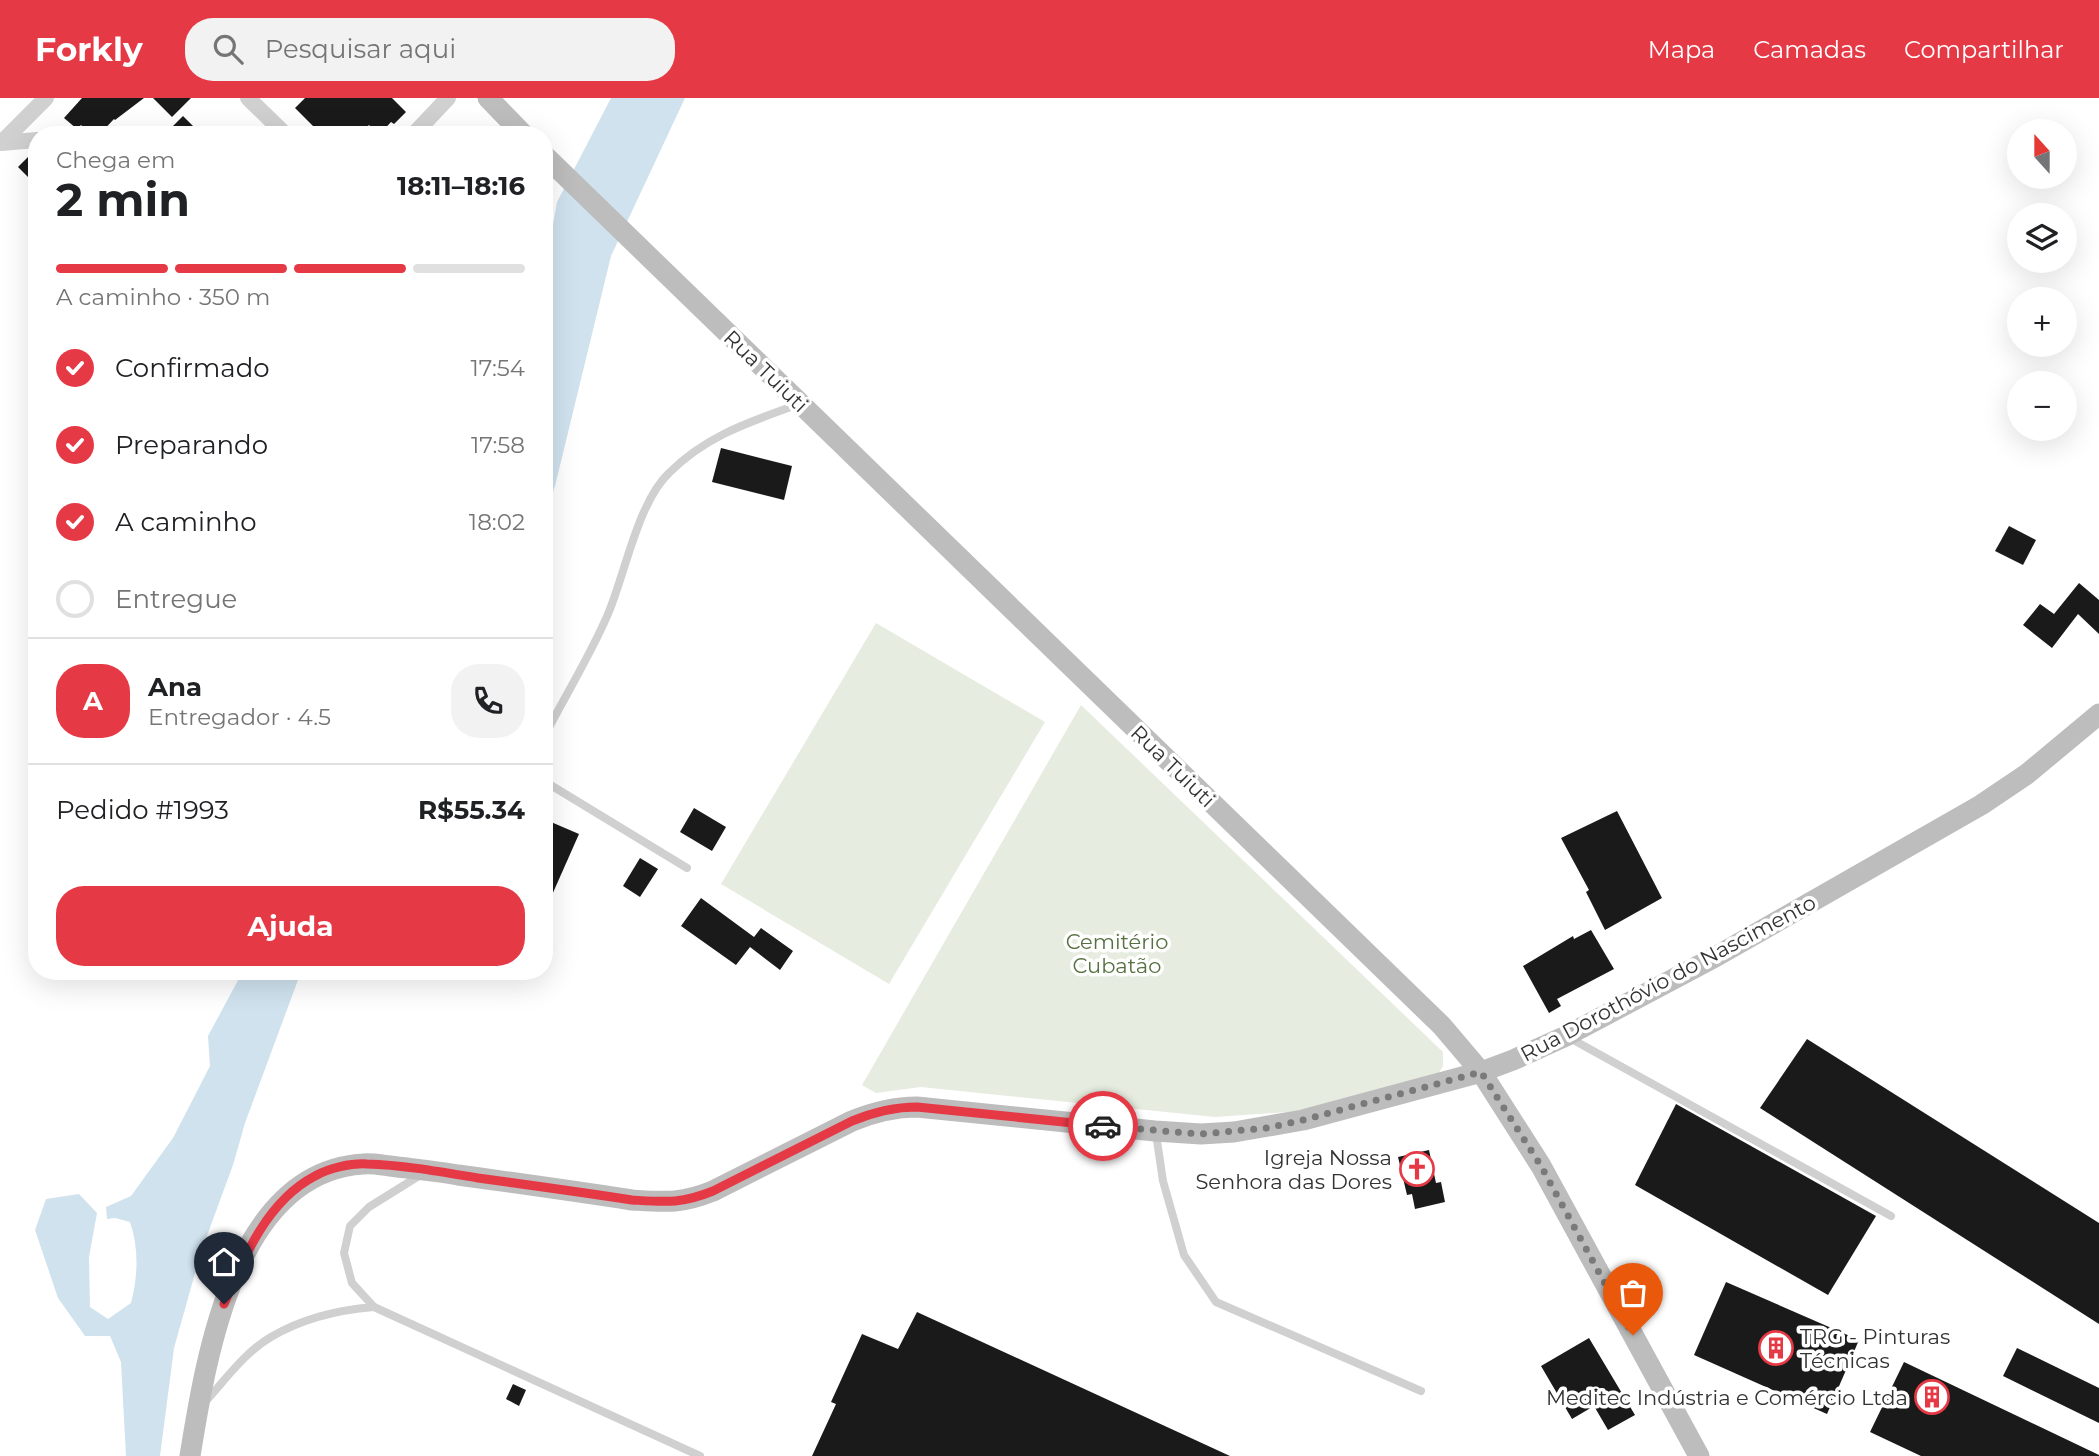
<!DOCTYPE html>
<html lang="pt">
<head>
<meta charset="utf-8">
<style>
	body { margin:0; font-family:Montserrat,sans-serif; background:#f2f2f2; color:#202124; height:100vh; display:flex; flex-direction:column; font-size:26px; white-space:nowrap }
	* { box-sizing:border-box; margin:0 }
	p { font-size:23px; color:#757577 }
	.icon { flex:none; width:38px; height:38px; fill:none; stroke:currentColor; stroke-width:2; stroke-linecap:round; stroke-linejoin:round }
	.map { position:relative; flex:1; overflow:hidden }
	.sheet { position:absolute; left:28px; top:28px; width:525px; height:854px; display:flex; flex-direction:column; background:#fff; border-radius:28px; box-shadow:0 7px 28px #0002 }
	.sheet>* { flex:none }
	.needle { width:46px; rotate:339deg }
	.buttons { position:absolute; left:2007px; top:21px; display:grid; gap:14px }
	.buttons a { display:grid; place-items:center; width:70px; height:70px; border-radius:50%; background:#fff; box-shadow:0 7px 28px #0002; font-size:35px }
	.pin { position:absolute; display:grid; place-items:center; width:60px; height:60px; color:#fff; margin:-72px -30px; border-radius:50% 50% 50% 0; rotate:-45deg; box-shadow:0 0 7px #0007 }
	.pin .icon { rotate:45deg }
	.courier { position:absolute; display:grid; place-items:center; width:70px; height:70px; margin:-35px; border:5px solid #e63946; border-radius:50%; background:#fff; color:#222; box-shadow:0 2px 9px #0007 }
	.head em { font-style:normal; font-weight:700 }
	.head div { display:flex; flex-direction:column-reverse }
	.head { display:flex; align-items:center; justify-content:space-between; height:119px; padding:0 28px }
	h1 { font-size:46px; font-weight:700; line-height:52px }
	.bar { display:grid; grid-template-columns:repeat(4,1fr); gap:10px 7px; align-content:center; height:84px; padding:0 28px }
	.bar i { height:9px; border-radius:5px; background:#e0e0e0 }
	.bar .selected { background:#e63946 }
	.bar p { grid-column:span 4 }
	.line { display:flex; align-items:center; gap:18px; padding:0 28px; border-top:2px solid #e0e0e0 }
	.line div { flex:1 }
	.round { display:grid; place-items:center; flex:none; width:74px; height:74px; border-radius:28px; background:#f2f2f2 }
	ol { padding:0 28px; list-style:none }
	li { display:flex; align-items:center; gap:21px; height:77px }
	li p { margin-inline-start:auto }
	li .icon { padding:7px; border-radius:50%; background:#e63946; color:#fff; stroke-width:4 }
	li:last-child { color:#757577 }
	li i { width:38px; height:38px; border:4px solid #e0e0e0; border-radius:50% }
	.button { display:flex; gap:14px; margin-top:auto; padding:14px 28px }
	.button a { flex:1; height:80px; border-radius:28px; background:#e63946; color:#fff; font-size:28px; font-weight:700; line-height:80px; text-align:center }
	header { display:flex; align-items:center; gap:42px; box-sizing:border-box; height:98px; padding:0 35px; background:#e63946; color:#fff }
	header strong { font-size:33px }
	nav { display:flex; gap:38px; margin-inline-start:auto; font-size:24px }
	.search { width:490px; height:63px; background:#f2f2f2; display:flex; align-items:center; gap:18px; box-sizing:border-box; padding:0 24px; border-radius:28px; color:#757577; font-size:26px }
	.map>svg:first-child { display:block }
	.green { fill:#e6ecdf }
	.water { fill:#cfe2ee }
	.building { fill:#1a1a1a }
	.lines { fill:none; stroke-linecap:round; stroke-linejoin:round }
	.lane { stroke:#d0d0d0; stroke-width:8 }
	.street { stroke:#d0d0d0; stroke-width:16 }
	.secondary { stroke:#bdbdbd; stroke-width:21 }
	.done { stroke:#7a7a7a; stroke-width:7; stroke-dasharray:0 12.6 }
	.route { stroke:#e63946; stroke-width:9 }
	.labels { text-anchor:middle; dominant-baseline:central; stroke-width:7; stroke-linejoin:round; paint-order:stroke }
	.street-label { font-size:21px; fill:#333; stroke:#fff }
	.park-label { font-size:21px; fill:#56703f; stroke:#fff }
	.poi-label { font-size:21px; fill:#333; stroke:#fff; text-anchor:end }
</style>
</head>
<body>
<header>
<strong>Forkly</strong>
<div class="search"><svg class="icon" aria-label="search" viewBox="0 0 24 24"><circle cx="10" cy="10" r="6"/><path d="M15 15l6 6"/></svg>Pesquisar aqui</div>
<nav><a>Mapa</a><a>Camadas</a><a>Compartilhar</a></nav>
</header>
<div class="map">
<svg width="2099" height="1358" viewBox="0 0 2099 1358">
	<rect width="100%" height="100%" fill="#fff"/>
	<g class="green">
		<path d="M 876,525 L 1045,624 L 889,886 L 721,786 Z"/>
		<path d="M 1081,607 L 1443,954 L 1443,968 L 1435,982 L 1302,1013 L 1215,1019 L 921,989 L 876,995 L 862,987 Z"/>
	</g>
	<g class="water">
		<path d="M 611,0 L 685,0 L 611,158 L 555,388 L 544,418 L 544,178 L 557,104 Z"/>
		<path d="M 243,873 L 306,873 L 298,882 L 245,1025 L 233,1067 L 201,1154 L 174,1250 L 160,1358 L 126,1358 L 121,1264 L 110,1238 L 85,1238 L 58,1200 L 35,1132 L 46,1101 L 79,1096 L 97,1115 L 89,1159 L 90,1209 L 108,1221 L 131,1205 C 138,1178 139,1150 130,1124 L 115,1120 L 107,1121 L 106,1109 L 131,1098 L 173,1040 L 210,968 L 208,938 Z"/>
	</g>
	<g class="building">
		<path d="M 82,0 L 144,0 L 115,22 L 114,21 L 99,37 L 91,37 L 81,27 L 77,31 L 64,20 Z"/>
		<path d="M 153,0 L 191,0 L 172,19 Z"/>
		<path d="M 305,0 L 392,0 L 406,14 L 394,26 L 391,24 L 379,37 L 369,27 L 359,37 L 322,37 L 295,10 Z"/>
		<path d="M 183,18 L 202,37 L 164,37 Z"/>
		<path d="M 34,53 L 37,53 L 37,88 L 18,69 Z"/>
		<path d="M 721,350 L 792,368 L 784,402 L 712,384 Z"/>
		<path d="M 2009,428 L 2036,442 L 2023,467 L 1995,453 Z"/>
		<path d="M 2079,485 L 2099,502 L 2099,536 L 2078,516 L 2052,550 L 2023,527 L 2040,506 L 2054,516 Z"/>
		<path d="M 694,710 L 726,729 L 712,753 L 680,734 Z"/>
		<path d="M 1617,713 L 1662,800 L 1605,832 L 1586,794 L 1589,792 L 1561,740 Z"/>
		<path d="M 544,721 L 579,736 L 544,815 Z"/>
		<path d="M 640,760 L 658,771 L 640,799 L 623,788 Z"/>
		<path d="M 701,800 L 754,839 L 761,830 L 793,853 L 780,872 L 750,849 L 736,867 L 681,828 Z"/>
		<path d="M 1591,832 L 1614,871 L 1557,901 L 1561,908 L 1549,915 L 1523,868 L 1573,838 L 1574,841 Z"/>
		<path d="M 1807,941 L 2099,1125 L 2099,1226 L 1760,1010 Z"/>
		<path d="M 1676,1006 L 1876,1118 L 1828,1197 L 1635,1087 Z"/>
		<path d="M 1429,1052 L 1436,1085 L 1441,1084 L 1445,1104 L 1415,1111 L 1412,1096 L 1407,1097 L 1398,1059 Z"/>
		<path d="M 1726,1184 L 1859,1242 L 1827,1316 L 1694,1257 Z"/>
		<path d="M 917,1214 L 1230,1358 L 812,1358 L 836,1306 L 831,1304 L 862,1236 L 898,1251 Z"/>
		<path d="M 1589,1240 L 1635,1317 L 1608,1332 L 1594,1308 L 1572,1321 L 1541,1268 Z"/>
		<path d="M 2017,1250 L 2099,1290 L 2099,1325 L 2003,1278 Z"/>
		<path d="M 1904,1264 L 2099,1357 L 2099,1358 L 1921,1358 L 1870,1334 Z"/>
		<path d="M 513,1286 L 526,1292 L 519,1308 L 506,1301 Z"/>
	</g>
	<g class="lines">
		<g class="lane">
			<path d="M 544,639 C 565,598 590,558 608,516 C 625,476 638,404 669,375 C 707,337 750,324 799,306"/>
			<path d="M 544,683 L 687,770"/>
			<path d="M 1568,939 L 1891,1118"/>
			<path d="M 1156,1036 L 1163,1083 L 1184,1157 L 1216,1204 L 1421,1293"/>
			<path d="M 374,1209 L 700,1358"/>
			<path d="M 205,1304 C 225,1282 245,1254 271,1239 C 303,1220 337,1212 374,1209 L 352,1185 L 344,1155 L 350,1128 L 369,1109 L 422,1076"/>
		</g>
		<g class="street">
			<path d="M 248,0 L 286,37"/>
			<path d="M 413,37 L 448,0"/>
			<path d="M 0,43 L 1,45 L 37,42"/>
			<path d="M 1,45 L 46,0"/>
		</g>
		<g class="secondary">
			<path d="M 488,0 L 524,37"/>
			<path d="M 544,57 L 1442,928 L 1481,974 L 1541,1068 L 1699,1358"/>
			<path d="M 190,1358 C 206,1259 235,1074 363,1066 C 372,1065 381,1067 390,1068 C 413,1071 435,1073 458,1077 C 516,1085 574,1093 632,1102 C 665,1104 681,1106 713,1093 L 852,1023 C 874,1014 893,1009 917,1009 L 1155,1033 L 1201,1036 L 1234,1034 L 1303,1022 L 1481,974 L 1513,962 L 1566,938 L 1715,859 L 1981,707 L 2027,676 L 2099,616"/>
		</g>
	</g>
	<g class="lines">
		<path class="done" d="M 1103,1028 L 1201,1036 L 1267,1030 L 1303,1022 L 1481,974 L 1541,1068 L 1633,1237"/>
		<path class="route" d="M 224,1206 C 244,1159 267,1103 315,1078 C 329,1070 351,1065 367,1066 C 404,1067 442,1074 478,1080 C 529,1087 580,1094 632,1102 C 665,1104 681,1106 713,1093 L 852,1023 C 874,1014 893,1009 917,1009 L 1103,1028"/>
	</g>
	<defs>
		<g id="church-ring" transform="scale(1.75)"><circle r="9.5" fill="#fff" stroke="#e63946" stroke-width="1.5"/><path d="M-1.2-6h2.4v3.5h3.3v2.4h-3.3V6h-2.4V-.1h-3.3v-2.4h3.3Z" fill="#e63946"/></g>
		<g id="building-ring" transform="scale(1.75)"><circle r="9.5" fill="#fff" stroke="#e63946" stroke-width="1.5"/><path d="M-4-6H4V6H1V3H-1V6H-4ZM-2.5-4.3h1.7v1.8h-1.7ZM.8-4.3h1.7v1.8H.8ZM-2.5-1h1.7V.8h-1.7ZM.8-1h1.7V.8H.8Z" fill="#e63946"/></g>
	</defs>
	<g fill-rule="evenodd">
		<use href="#church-ring" x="1417" y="1071"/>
		<use href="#building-ring" x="1776" y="1250"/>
		<use href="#building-ring" x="1932" y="1299"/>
	</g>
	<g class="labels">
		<g class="street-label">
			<text transform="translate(766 273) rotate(44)">Rua Tuiuti</text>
			<text transform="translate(1173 668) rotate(44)">Rua Tuiuti</text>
			<text transform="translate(1668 880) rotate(-28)">Rua Dorothóvio do Nascimento</text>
		</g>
		<g class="park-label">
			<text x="1117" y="843">Cemitério<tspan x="1117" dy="24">Cubatão</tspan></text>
		</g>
		<g class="poi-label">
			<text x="1392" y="1059">Igreja Nossa<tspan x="1392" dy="24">Senhora das Dores</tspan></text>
			<text x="1800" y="1238" text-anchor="start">TRG - Pinturas<tspan x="1800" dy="24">Técnicas</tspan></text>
			<text x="1908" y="1299">Meditec Indústria e Comércio Ltda</text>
		</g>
	</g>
</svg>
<div class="buttons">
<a><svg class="needle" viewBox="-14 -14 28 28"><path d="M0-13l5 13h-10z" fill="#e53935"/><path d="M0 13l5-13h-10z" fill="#757577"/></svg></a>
<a><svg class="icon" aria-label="layers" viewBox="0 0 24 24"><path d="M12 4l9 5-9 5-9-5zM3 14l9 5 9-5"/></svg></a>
<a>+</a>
<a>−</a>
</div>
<div class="pin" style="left:1633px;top:1237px;background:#ea580c"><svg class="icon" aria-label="bag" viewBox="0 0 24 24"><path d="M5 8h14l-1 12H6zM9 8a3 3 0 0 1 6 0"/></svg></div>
<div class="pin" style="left:224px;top:1206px;background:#1f2937"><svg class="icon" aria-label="home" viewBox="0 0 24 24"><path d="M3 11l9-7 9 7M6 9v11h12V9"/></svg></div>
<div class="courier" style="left:1103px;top:1028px"><svg class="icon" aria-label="car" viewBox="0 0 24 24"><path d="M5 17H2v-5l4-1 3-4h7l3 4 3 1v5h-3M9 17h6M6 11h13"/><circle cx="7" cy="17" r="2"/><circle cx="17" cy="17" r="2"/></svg></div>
<section class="sheet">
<div class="head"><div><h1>2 min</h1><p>Chega em</p></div><em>18:11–18:16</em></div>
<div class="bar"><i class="selected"></i><i class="selected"></i><i class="selected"></i><i></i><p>A caminho · 350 m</p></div>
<ol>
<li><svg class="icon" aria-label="check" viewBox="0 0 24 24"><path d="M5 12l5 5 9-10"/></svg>Confirmado<p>17:54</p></li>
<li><svg class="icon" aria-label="check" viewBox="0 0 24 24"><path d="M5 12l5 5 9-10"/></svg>Preparando<p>17:58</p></li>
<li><svg class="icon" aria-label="check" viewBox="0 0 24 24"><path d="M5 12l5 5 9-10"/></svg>A caminho<p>18:02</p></li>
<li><i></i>Entregue</li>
</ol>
<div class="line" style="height:126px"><b class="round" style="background:#e63946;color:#fff">A</b><div><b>Ana</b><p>Entregador · 4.5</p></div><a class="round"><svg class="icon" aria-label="phone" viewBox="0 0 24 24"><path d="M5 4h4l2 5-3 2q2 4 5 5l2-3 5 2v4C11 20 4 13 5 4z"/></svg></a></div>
<div class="line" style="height:91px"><div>Pedido #1993</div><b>R$55.34</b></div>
<div class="button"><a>Ajuda</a></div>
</section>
</div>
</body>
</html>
